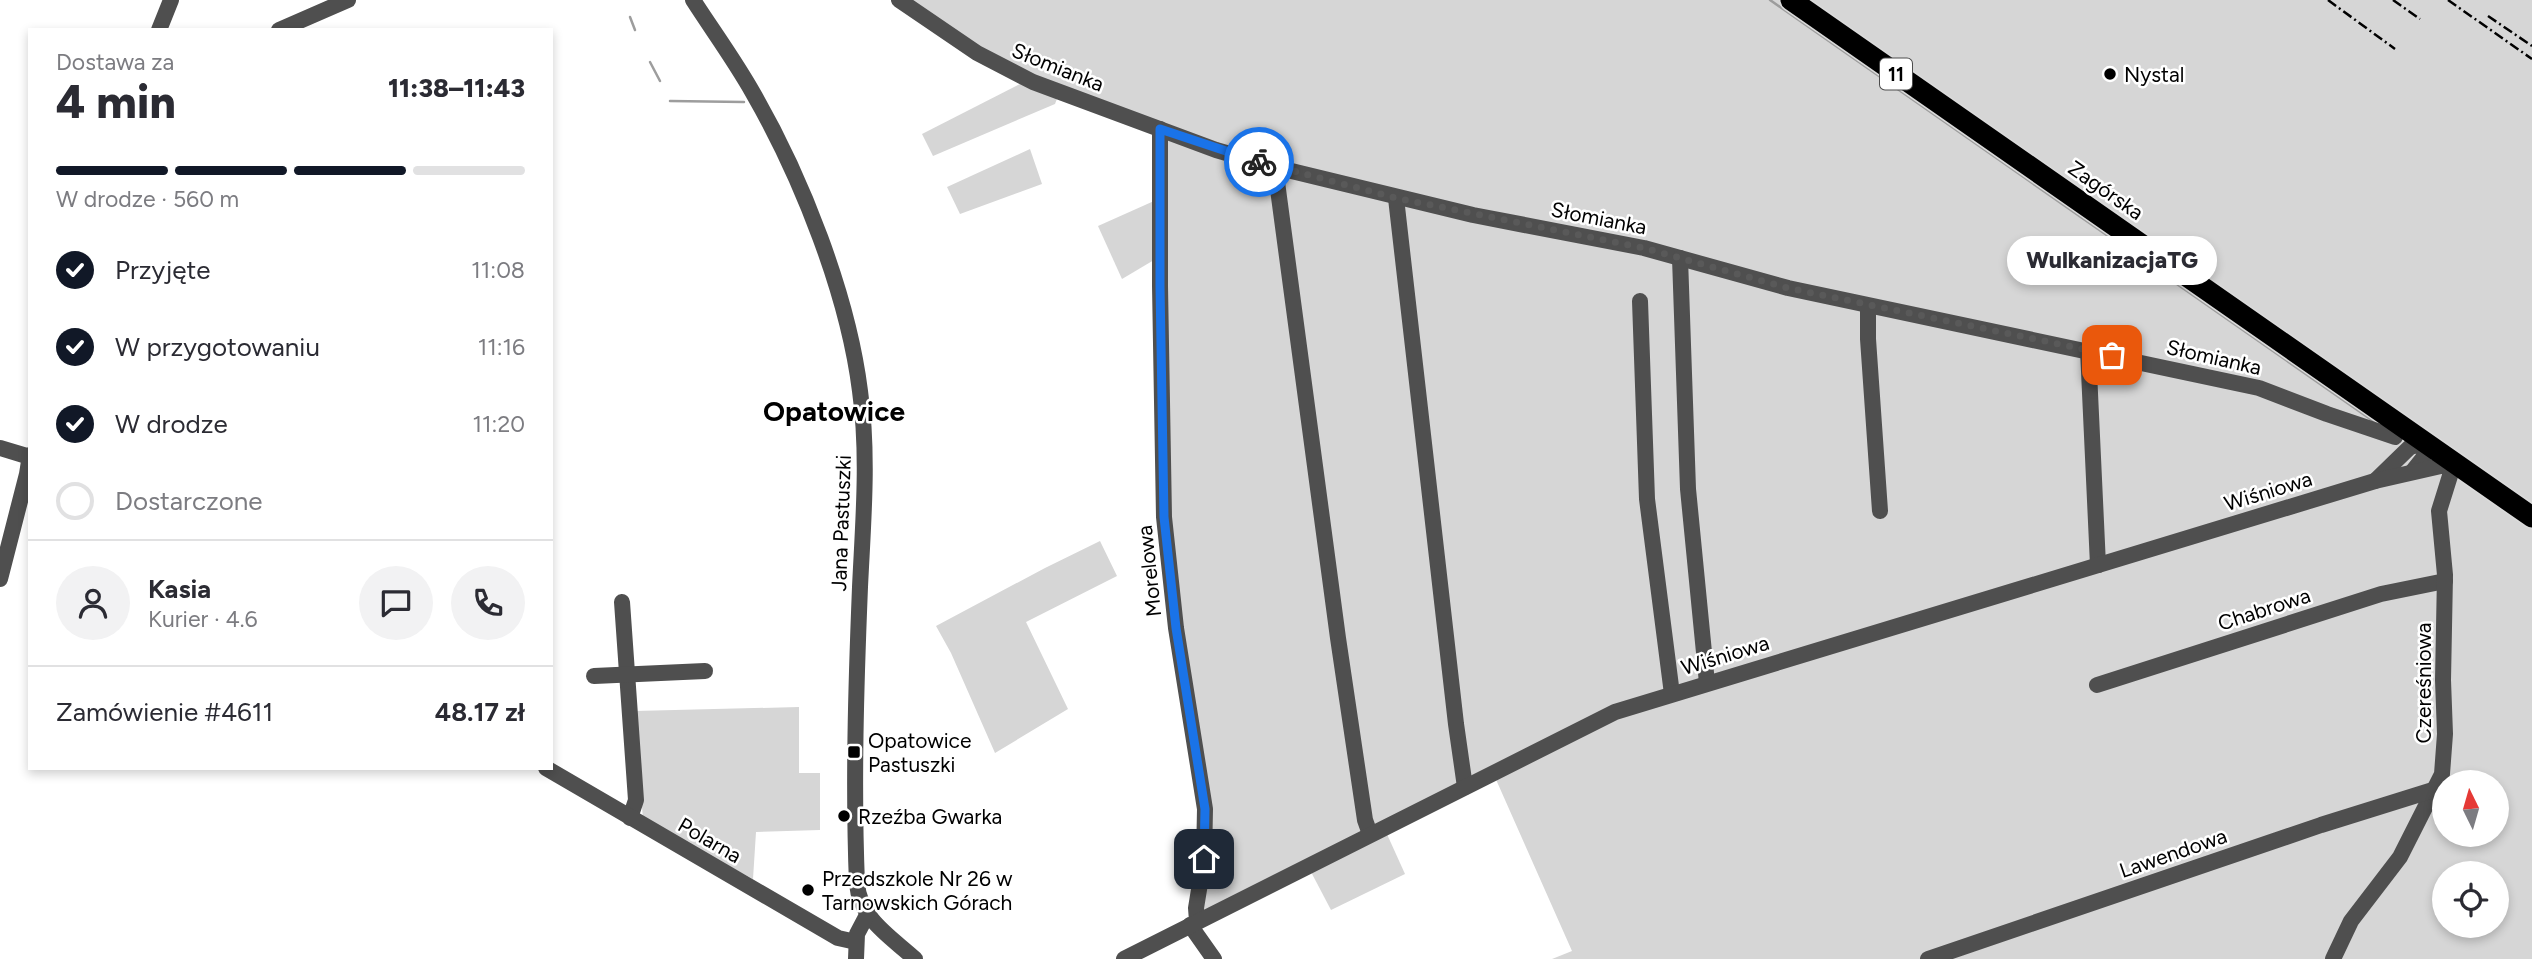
<!DOCTYPE html>
<html lang="pl">
<head>
<meta charset="utf-8">
<style>
	body { margin:0; font-family:Figtree,sans-serif; background:#f2f2f3; color:#2b2b33; height:100vh; display:flex; flex-direction:column; font-size:26px; white-space:nowrap }
	* { box-sizing:border-box; margin:0 }
	p { font-size:23px; color:#7c7c81 }
	.icon { flex:none; width:38px; height:38px; fill:none; stroke:currentColor; stroke-width:2; stroke-linecap:round; stroke-linejoin:round }
	.map { position:relative; flex:1; overflow:hidden }
	.details { position:absolute; left:28px; top:28px; width:525px; height:742px; display:flex; flex-direction:column; background:#fff; border-radius:0px; box-shadow:0 4px 10px #0003 }
	.details>* { flex:none }
	.needle { width:46px; rotate:355deg }
	.tools { position:absolute; left:2432px; top:770px; display:grid; gap:14px }
	.tools a { display:grid; place-items:center; width:77px; height:77px; border-radius:50%; background:#fff; box-shadow:0 4px 10px #0003; font-size:35px }
	.pin { position:absolute; display:grid; place-items:center; width:60px; height:60px; color:#fff; margin:-30px; border-radius:14px; box-shadow:0 4px 10px #0006 }
	.courier { position:absolute; display:grid; place-items:center; width:70px; height:70px; margin:-35px; border:5px solid #1a73e8; border-radius:50%; background:#fff; color:#222; box-shadow:0 2px 9px #0007 }
	.bubble { position:absolute; height:49px; border-radius:24px; background:#fff; box-shadow:0 4px 10px #0003; font-size:23px; font-weight:800; line-height:49px; text-align:center }
	.summary em { font-style:normal; font-weight:800 }
	.summary div { display:flex; flex-direction:column-reverse }
	.summary { display:flex; align-items:center; justify-content:space-between; height:119px; padding:0 28px }
	h1 { font-size:46px; font-weight:800; line-height:52px }
	.bar { display:grid; grid-template-columns:repeat(4,1fr); gap:10px 7px; align-content:center; height:84px; padding:0 28px }
	.bar i { height:9px; border-radius:5px; background:#e1e1e2 }
	.bar .current { background:#111827 }
	.bar p { grid-column:span 4 }
	.line { display:flex; align-items:center; gap:18px; padding:0 28px; border-top:2px solid #e1e1e2 }
	.line div { flex:1 }
	.round { display:grid; place-items:center; flex:none; width:74px; height:74px; border-radius:37px; background:#f2f2f3 }
	ol { padding:0 28px; list-style:none }
	li { display:flex; align-items:center; gap:21px; height:77px }
	li p { margin-inline-start:auto }
	li .icon { padding:7px; border-radius:50%; background:#111827; color:#fff; stroke-width:4 }
	li:last-child { color:#7c7c81 }
	li i { width:38px; height:38px; border:4px solid #e1e1e2; border-radius:50% }
	.map>svg:first-child { display:block }
	.green { fill:#d6d6d6; fill-rule:evenodd }
	.lines { fill:none; stroke-linecap:round; stroke-linejoin:round }
	.stream { stroke:#9d9d9d; stroke-width:2.5 }
	.highway-casing { stroke:#dbdbdb; stroke-width:24 }
	.minor { stroke:#4f4f4f; stroke-width:16 }
	.highway { stroke:#000; stroke-width:21 }
	.rail { stroke:#000; stroke-width:2.5; stroke-dasharray:10 3.5 2 3.5; stroke-linecap:butt }
	.done { stroke:#595959; stroke-width:7; stroke-dasharray:0 12.6 }
	.route { stroke:#1a73e8; stroke-width:9 }
	.poi-dot { fill:#000; stroke:#fff; stroke-width:2.5 }
	.labels { text-anchor:middle; dominant-baseline:central; stroke-width:5; stroke-linejoin:round; paint-order:stroke }
	.shield { fill:#fff; stroke:#4c4c4c; stroke-width:2 }
	.shield-label { font-size:19px; font-weight:bold; fill:#000 }
	.street-label { font-size:21px; fill:#000; stroke:#fff }
	.poi-label { font-size:21px; fill:#000; stroke:#fff; text-anchor:start }
	.district-label { font-size:28px; font-weight:bold; fill:#000; stroke:#fff }
</style>
</head>
<body>
<div class="map">
<svg width="2532" height="959" viewBox="0 0 2532 959">
	<rect width="100%" height="100%" fill="#fff"/>
	<g class="green">
		<path d="M 897,0 L 2532,0 L 2532,959 L 1552,959 L 1572,951 L 1494,775 L 1191,932 L 1203,815 L 1175,643 L 1158,135 L 1033,81 ZM 2445,782 L 2497,782 L 2497,835 L 2445,835 ZM 2445,873 L 2497,873 L 2497,926 L 2445,926 Z"/>
		<path d="M 1022,83 L 1058,96 L 1055,104 L 933,156 L 922,134 Z"/>
		<path d="M 1030,149 L 1042,184 L 960,214 L 947,187 Z"/>
		<path d="M 1154,201 L 1154,260 L 1122,279 L 1098,226 Z"/>
		<path d="M 1100,541 L 1117,576 L 1026,622 L 1068,709 L 995,753 L 951,653 L 936,626 L 1045,568 Z"/>
		<path d="M 799,707 L 799,773 L 820,773 L 820,830 L 756,832 L 753,879 L 643,820 L 635,711 Z"/>
		<path d="M 1386,832 L 1405,874 L 1331,910 L 1310,870 Z"/>
	</g>
	<g class="lines">
		<g class="stream">
			<path d="M 1770,0 L 2376,423"/>
			<path d="M 630,17 L 635,30"/>
			<path d="M 650,62 L 660,81"/>
			<path d="M 670,101 L 744,102"/>
		</g>
		<g class="highway-casing">
			<path id="highway" d="M 1791,0 L 2532,517"/>
		</g>
		<g class="minor">
			<path d="M 693,0 C 713,31 735,61 753,93 C 802,178 848,295 860,391 C 869,456 863,523 860,587 C 856,686 853,785 857,884 C 860,919 891,937 915,959"/>
			<path d="M 899,0 L 977,53 L 1033,82 L 1216,150 L 1275,167 L 1473,215 L 1644,248 L 1788,288 L 2259,388 L 2327,414 L 2395,437"/>
			<path d="M 159,30 L 171,0"/>
			<path d="M 279,30 L 348,0"/>
			<path d="M 1160,129 L 1160,286 L 1164,517 L 1176,628 L 1205,809 L 1204,859 L 1196,908 L 1197,921"/>
			<path d="M 1275,167 L 1338,638 L 1365,820 L 1370,834"/>
			<path d="M 1396,198 L 1456,724 L 1465,787"/>
			<path d="M 1680,258 L 1688,489 L 1707,683"/>
			<path d="M 1640,301 L 1647,499 L 1672,694"/>
			<path d="M 1868,306 L 1868,339 L 1880,511"/>
			<path d="M 2088,350 L 2098,565"/>
			<path d="M 0,448 L 30,457"/>
			<path d="M 2375,481 L 2410,447 L 2425,443 L 2424,457 L 2412,472"/>
			<path d="M 0,579 L 27,474 L 30,455"/>
			<path d="M 622,602 L 636,800 L 630,818"/>
			<path d="M 594,676 L 705,671"/>
			<path d="M 2097,685 L 2381,594 L 2445,581"/>
			<path d="M 546,768 L 838,938 L 856,942"/>
			<path d="M 1190,925 L 1214,959"/>
			<path d="M 856,959 L 857,934 L 867,915"/>
			<path d="M 1124,959 L 1615,712 L 2375,481 L 2454,463 L 2439,511 L 2445,575 L 2443,680 L 2445,734 L 2442,774 L 2400,857 L 2351,921 L 2333,959"/>
			<path d="M 1928,959 L 2321,825 L 2433,790"/>
		</g>
		<use href="#highway" class="highway"/>
		<g class="rail">
			<path d="M 2328,0 L 2395,49"/>
			<path d="M 2393,0 L 2420,19"/>
			<path d="M 2448,0 L 2532,59"/>
			<path d="M 2488,16 L 2532,46"/>
		</g>
	</g>
	<g class="lines">
		<path class="done" d="M 1259,162 L 1396,198 L 1644,248 L 1788,288 L 2112,355"/>
		<path class="route" d="M 1204,859 L 1205,809 L 1176,628 L 1164,517 L 1160,286 L 1160,129 L 1259,162"/>
	</g>
	<g class="poi-dot">
		<circle cx="2110" cy="74" r="7"/>
		<rect x="847" y="745" width="14" height="14" rx="3.5"/>
		<circle cx="844" cy="816" r="7"/>
		<circle cx="808" cy="890" r="7"/>
	</g>
	<g class="labels">
		<rect class="shield" x="1880" y="58.5" width="32" height="31" rx="5"/>
		<g class="shield-label">
			<text x="1896" y="74">11</text>
		</g>
		<g class="street-label">
			<text transform="translate(1058 67) rotate(22)">Słomianka</text>
			<text transform="translate(2106 190) rotate(35)">Zagórska</text>
			<text transform="translate(1599 218) rotate(11)">Słomianka</text>
			<text transform="translate(2214 357) rotate(13)">Słomianka</text>
			<text transform="translate(2268 491) rotate(-17)">Wiśniowa</text>
			<text transform="translate(841 523) rotate(-88)">Jana Pastuszki</text>
			<text transform="translate(1149 571) rotate(-96)">Morelowa</text>
			<text transform="translate(2264 609) rotate(-18)">Chabrowa</text>
			<text transform="translate(1725 655) rotate(-17)">Wiśniowa</text>
			<text transform="translate(2423 683) rotate(-90)">Czereśniowa</text>
			<text transform="translate(710 840) rotate(30)">Polarna</text>
			<text transform="translate(2173 853) rotate(-19)">Lawendowa</text>
		</g>
		<g class="poi-label">
			<text x="2124" y="74">Nystal</text>
			<text x="868" y="740">Opatowice<tspan x="868" dy="24">Pastuszki</tspan></text>
			<text x="858" y="816">Rzeźba Gwarka</text>
			<text x="822" y="878">Przedszkole Nr 26 w<tspan x="822" dy="24">Tarnowskich Górach</tspan></text>
		</g>
		<g class="district-label">
			<text x="834" y="411">Opatowice</text>
		</g>
	</g>
</svg>
<div class="tools">
<a><svg class="needle" viewBox="-14 -14 28 28"><path d="M0-13l5 13h-10z" fill="#e53935"/><path d="M0 13l5-13h-10z" fill="#7c7c81"/></svg></a>
<a><svg class="icon" aria-label="locate" viewBox="0 0 24 24"><circle cx="12" cy="12" r="6"/><path d="M12 2v4M12 18v4M2 12h4M18 12h4"/></svg></a>
</div>
<div class="pin" style="left:2112px;top:355px;background:#ea580c"><svg class="icon" aria-label="bag" viewBox="0 0 24 24"><path d="M5 8h14l-1 12H6zM9 8a3 3 0 0 1 6 0"/></svg></div>
<div class="pin" style="left:1204px;top:859px;background:#1f2937"><svg class="icon" aria-label="home" viewBox="0 0 24 24"><path d="M3 11l9-7 9 7M6 9v11h12V9"/></svg></div>
<div class="courier" style="left:1259px;top:162px"><svg class="icon" aria-label="bike" viewBox="0 0 24 24"><circle cx="6" cy="16" r="4"/><circle cx="18" cy="16" r="4"/><path d="M6 16l4-8h5l3 8M10 8l3 8H6M13 5h3"/></svg></div>
<div class="bubble" style="left:2007px;top:236px;width:210px">WulkanizacjaTG</div>
<section class="details">
<div class="summary"><div><h1>4 min</h1><p>Dostawa za</p></div><em>11:38–11:43</em></div>
<div class="bar"><i class="current"></i><i class="current"></i><i class="current"></i><i></i><p>W drodze · 560 m</p></div>
<ol>
<li><svg class="icon" aria-label="check" viewBox="0 0 24 24"><path d="M5 12l5 5 9-10"/></svg>Przyjęte<p>11:08</p></li>
<li><svg class="icon" aria-label="check" viewBox="0 0 24 24"><path d="M5 12l5 5 9-10"/></svg>W przygotowaniu<p>11:16</p></li>
<li><svg class="icon" aria-label="check" viewBox="0 0 24 24"><path d="M5 12l5 5 9-10"/></svg>W drodze<p>11:20</p></li>
<li><i></i>Dostarczone</li>
</ol>
<div class="line" style="height:126px"><a class="round"><svg class="icon" aria-label="person" viewBox="0 0 24 24"><circle cx="12" cy="8" r="4"/><path d="M4 21q1-7 8-7t8 7"/></svg></a><div><b>Kasia</b><p>Kurier · 4.6</p></div><a class="round"><svg class="icon" aria-label="chat" viewBox="0 0 24 24"><path d="M4 5h16v11H9l-5 4z"/></svg></a><a class="round"><svg class="icon" aria-label="phone" viewBox="0 0 24 24"><path d="M5 4h4l2 5-3 2q2 4 5 5l2-3 5 2v4C11 20 4 13 5 4z"/></svg></a></div>
<div class="line" style="height:91px"><div>Zamówienie #4611</div><b>48.17 zł</b></div>
</section>
</div>
</body>
</html>
